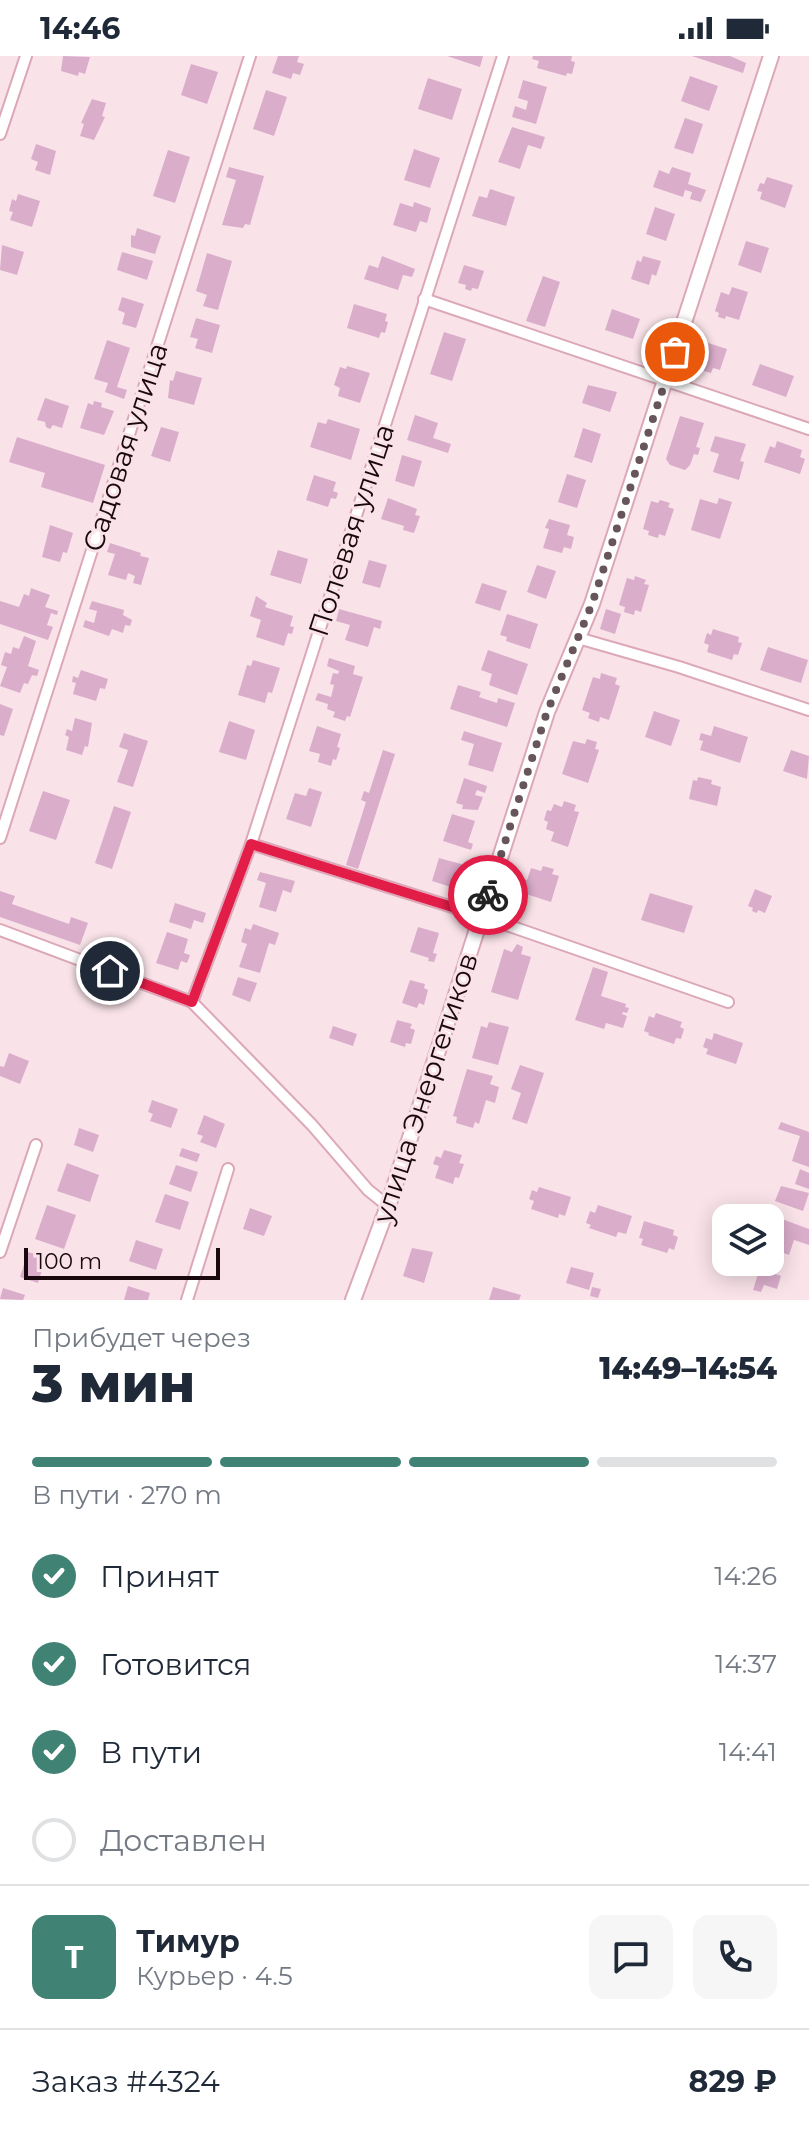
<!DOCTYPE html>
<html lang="ru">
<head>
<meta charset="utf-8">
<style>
	body { margin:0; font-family:Montserrat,sans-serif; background:#f6f6f7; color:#1f2937; height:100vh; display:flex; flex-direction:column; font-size:30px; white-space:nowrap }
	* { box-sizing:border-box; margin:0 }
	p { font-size:26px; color:#747a83 }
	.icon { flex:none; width:44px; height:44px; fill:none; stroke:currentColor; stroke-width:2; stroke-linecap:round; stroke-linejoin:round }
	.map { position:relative; height:1244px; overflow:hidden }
	.drawer { display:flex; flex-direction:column; background:#fff; flex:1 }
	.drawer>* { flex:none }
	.controls { position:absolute; left:712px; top:1148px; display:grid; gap:16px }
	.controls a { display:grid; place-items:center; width:72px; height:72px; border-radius:16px; background:#fff; box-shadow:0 4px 20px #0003; font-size:40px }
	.scale { position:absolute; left:24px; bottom:20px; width:196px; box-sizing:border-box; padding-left:8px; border:4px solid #19080e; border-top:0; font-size:22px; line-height:28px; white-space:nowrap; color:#19080e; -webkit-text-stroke:6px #f9e3e9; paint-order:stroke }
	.pin { position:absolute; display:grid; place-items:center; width:68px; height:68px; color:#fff; margin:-34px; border:4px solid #fff; border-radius:50%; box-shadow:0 2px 8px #0007 }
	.courier { position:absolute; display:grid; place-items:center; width:80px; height:80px; margin:-40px; border:6px solid #e11d48; border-radius:50%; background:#fff; color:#222; box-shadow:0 2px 10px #0007 }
	.headline em { font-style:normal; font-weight:800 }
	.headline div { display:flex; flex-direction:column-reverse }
	.headline { display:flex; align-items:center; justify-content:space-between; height:136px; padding:0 32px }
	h1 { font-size:52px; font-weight:800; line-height:60px }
	.bar { display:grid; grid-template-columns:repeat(4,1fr); gap:12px 8px; align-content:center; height:96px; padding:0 32px }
	.bar i { height:10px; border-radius:6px; background:#e0e1e3 }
	.bar .selected { background:#408375 }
	.bar p { grid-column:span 4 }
	.line { display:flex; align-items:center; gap:20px; padding:0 32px; border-top:2px solid #e0e1e3 }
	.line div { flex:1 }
	.round { display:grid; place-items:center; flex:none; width:84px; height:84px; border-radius:16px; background:#f6f6f7 }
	ol { padding:0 32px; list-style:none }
	li { display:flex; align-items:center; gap:24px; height:88px }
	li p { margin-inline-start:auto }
	li .icon { padding:8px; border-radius:50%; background:#408375; color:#fff; stroke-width:4 }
	li:last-child { color:#747a83 }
	li i { width:44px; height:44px; border:4px solid #e0e1e3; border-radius:50% }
	.status { display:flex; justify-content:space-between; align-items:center; height:56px; padding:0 40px; background:#fff; direction:ltr }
	.status svg { height:22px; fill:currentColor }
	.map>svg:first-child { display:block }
	.building { fill:#daadcb }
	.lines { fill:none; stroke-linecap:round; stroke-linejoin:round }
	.street-casing { stroke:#dca8b8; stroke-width:14 }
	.secondary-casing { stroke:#dca8b8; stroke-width:18 }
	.street { stroke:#fff; stroke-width:10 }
	.secondary { stroke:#fff; stroke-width:14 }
	.done { stroke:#67555b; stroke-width:8; stroke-dasharray:0 14.4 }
	.route { stroke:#e11d48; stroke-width:10 }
	.labels { text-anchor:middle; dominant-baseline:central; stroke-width:6; stroke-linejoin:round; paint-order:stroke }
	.street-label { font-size:28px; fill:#19080e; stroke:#f9e3e9 }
</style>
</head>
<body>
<div class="status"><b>14:46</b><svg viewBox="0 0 49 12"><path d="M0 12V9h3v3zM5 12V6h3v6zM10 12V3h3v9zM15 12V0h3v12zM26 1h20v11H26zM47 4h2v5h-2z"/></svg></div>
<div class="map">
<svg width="809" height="1244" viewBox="0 0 809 1244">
	<rect width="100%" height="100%" fill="#f9e3e9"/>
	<g class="building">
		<path d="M 63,0 L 90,1 L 85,18 L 79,16 L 78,20 L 61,15 Z"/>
		<path d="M 278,0 L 299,0 L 297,6 L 304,8 L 300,19 L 293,17 L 291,23 L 272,17 Z"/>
		<path d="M 447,0 L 483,0 L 480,11 Z"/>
		<path d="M 533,0 L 572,0 L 571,5 L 575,6 L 572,18 L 567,17 L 566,20 L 537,12 L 539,5 L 532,3 Z"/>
		<path d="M 692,0 L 730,0 L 746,7 L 743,17 Z"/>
		<path d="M 191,8 L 218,16 L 207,48 L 181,39 Z"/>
		<path d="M 690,20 L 718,30 L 709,55 L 681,45 Z"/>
		<path d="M 428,22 L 462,33 L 452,64 L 418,53 Z"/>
		<path d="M 523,24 L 547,31 L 536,68 L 512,61 L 515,50 L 526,54 L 528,45 L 518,42 Z"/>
		<path d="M 266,34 L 287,41 L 274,80 L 253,73 Z"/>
		<path d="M 92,43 L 106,47 L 102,60 L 105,61 L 94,84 L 80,80 L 84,68 L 81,67 Z"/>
		<path d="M 685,62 L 703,68 L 693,98 L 674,92 Z"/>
		<path d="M 512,71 L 545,81 L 541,93 L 528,89 L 520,113 L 498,106 Z"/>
		<path d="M 36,88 L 56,95 L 50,119 L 35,114 L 38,106 L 31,103 Z"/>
		<path d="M 414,93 L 440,102 L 430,132 L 404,124 Z"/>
		<path d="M 168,94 L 190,101 L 175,147 L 153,140 Z"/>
		<path d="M 229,111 L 264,120 L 250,169 L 245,168 L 243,172 L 222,169 L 236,124 L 226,121 Z"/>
		<path d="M 672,111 L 691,117 L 688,128 L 706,134 L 701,146 L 690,143 L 692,136 L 685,134 L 683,141 L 653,131 L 659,114 L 669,118 Z"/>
		<path d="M 767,121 L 793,129 L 785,152 L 760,143 L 762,136 L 757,135 L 760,127 L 764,128 Z"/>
		<path d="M 490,133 L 515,141 L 506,170 L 472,160 L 479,140 L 487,142 Z"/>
		<path d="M 18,138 L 40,145 L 32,171 L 10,164 L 13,156 L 9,155 L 12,143 L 16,145 Z"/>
		<path d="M 414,146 L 431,152 L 427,167 L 420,165 L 416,176 L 393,169 L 400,147 L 413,151 Z"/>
		<path d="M 655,151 L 675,158 L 666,185 L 646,178 Z"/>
		<path d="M 137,172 L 161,180 L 155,198 L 131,191 L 131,179 L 135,180 Z"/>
		<path d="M 746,185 L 769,192 L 761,217 L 738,209 Z"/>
		<path d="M 2,189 L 24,196 L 17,219 L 0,214 Z"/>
		<path d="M 122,196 L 153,205 L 147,224 L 117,214 Z"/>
		<path d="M 207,197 L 232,205 L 218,254 L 203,250 L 207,239 L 196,235 Z"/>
		<path d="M 382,200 L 415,213 L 412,221 L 403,219 L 398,234 L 364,223 L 369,209 L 378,212 Z"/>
		<path d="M 643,200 L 661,205 L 656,220 L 652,218 L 649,229 L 631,223 L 637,204 L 641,206 Z"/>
		<path d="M 464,209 L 484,215 L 478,233 L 472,232 L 471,235 L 465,233 L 466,229 L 458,227 Z"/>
		<path d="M 543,220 L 560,226 L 545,271 L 526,265 Z"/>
		<path d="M 732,231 L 748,236 L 739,264 L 726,260 L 725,263 L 718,261 L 719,257 L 715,255 L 721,236 L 729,239 Z"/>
		<path d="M 122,241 L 144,248 L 136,272 L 122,268 L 125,257 L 118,254 Z"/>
		<path d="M 354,248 L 387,258 L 385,265 L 388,266 L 385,277 L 381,276 L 379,282 L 347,272 Z"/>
		<path d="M 612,253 L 640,263 L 633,283 L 605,274 Z"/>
		<path d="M 196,262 L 220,269 L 212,297 L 195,292 L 198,283 L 190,281 Z"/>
		<path d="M 444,276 L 466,283 L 452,325 L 430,318 Z"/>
		<path d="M 107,284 L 130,292 L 117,331 L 127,334 L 124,343 L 105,336 L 108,327 L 94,323 Z"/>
		<path d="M 702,285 L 727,293 L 720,314 L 713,312 L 711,317 L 704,315 L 706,310 L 695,306 Z"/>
		<path d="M 760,308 L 794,320 L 786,341 L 752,329 Z"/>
		<path d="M 347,310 L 370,317 L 360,347 L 338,340 L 340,332 L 334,329 L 340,311 L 346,313 Z"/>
		<path d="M 176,315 L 202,322 L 194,349 L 168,342 L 170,324 L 173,325 Z"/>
		<path d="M 588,329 L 617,336 L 610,356 L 582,347 Z"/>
		<path d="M 45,342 L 69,350 L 62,372 L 53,369 L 50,373 L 46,371 L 45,366 L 37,364 Z"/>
		<path d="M 94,345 L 102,347 L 101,351 L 114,355 L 104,379 L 80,372 L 88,347 L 93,349 Z"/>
		<path d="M 415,359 L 438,367 L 433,382 L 451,388 L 448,397 L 407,384 Z"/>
		<path d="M 680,360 L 704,367 L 696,391 L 700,392 L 698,399 L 694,398 L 690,409 L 685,414 L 670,409 L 666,403 Z"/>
		<path d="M 328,363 L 360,373 L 351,404 L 310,391 L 318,366 L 326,368 Z"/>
		<path d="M 161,371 L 179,376 L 170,406 L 151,400 Z"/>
		<path d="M 583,372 L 601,378 L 592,407 L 574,401 Z"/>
		<path d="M 715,380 L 746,388 L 740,405 L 744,406 L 739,424 L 713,416 L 719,398 L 710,395 Z"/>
		<path d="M 17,381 L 105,409 L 93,447 L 41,431 L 45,417 L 9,406 Z"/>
		<path d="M 777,385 L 802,394 L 800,401 L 805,403 L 800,418 L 764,406 L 770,390 L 775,392 Z"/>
		<path d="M 402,399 L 422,405 L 414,431 L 395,425 Z"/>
		<path d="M 567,418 L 586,424 L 577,452 L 558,446 Z"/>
		<path d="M 314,419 L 336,426 L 333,435 L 338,437 L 336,443 L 331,442 L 328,451 L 306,444 Z"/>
		<path d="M 388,442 L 417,453 L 415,459 L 420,460 L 414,477 L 403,474 L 404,470 L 381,463 Z"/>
		<path d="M 719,442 L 732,446 L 720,483 L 691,474 L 700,443 L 717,448 Z"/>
		<path d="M 660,444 L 670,447 L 668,451 L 674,453 L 665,480 L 659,478 L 658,482 L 648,479 L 649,475 L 643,473 L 651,445 L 658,447 Z"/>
		<path d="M 549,463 L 570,469 L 567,479 L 574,481 L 571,493 L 564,491 L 562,497 L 543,492 L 549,473 L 545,472 Z"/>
		<path d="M 50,469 L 73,477 L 67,497 L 63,496 L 60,506 L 42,501 Z"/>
		<path d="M 110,487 L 141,497 L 140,500 L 149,502 L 141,529 L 133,527 L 135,520 L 128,517 L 126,524 L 108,519 L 115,498 L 107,496 Z"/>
		<path d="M 278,494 L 308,503 L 301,528 L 270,519 Z"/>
		<path d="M 369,504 L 387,509 L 380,532 L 362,527 Z"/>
		<path d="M 537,509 L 556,515 L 546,543 L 527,536 Z"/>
		<path d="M 635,520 L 646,524 L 644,528 L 649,529 L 641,556 L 635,554 L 634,559 L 624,556 L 625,551 L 619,549 L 627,522 L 634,524 Z"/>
		<path d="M 482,527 L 507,535 L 500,555 L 475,547 Z"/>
		<path d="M 31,532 L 50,539 L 45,551 L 58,555 L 57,559 L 51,557 L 47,569 L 53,571 L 48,584 L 0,568 L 0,545 L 19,551 L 24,538 L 29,540 Z"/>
		<path d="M 256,540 L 267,547 L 265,551 L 293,560 L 290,570 L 294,571 L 292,578 L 288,577 L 284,590 L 256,581 L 261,564 L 250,560 Z"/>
		<path d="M 92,545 L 124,554 L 123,559 L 132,564 L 130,570 L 125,569 L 123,577 L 112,573 L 109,580 L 83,571 L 85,564 L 94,567 L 97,555 L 89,553 Z"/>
		<path d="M 339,553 L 382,565 L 380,573 L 374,571 L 368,591 L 345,584 L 350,569 L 336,565 Z"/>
		<path d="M 606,553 L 621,558 L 615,578 L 600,573 Z"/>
		<path d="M 507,558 L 538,568 L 530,593 L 506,585 L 507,581 L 500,579 Z"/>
		<path d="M 713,573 L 739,581 L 738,586 L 742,587 L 738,599 L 734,598 L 732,604 L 707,596 L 709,589 L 704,587 L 707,577 L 711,579 Z"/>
		<path d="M 24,580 L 36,585 L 28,610 L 39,614 L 37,620 L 32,619 L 28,628 L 24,627 L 20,637 L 0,630 L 7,611 L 1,609 L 5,596 L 11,598 L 13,591 L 19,593 Z"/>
		<path d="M 768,591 L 808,604 L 801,627 L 760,614 Z"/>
		<path d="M 488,594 L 528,608 L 517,639 L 489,629 L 492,618 L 481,614 Z"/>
		<path d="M 329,602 L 355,610 L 353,618 L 363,621 L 350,661 L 347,660 L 345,665 L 333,661 L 335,656 L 327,653 L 328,648 L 315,644 L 318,637 L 331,641 L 334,629 L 330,628 L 333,617 L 338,618 L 339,615 L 327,610 Z"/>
		<path d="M 253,604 L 280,612 L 272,637 L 268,636 L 265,647 L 238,639 L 247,609 L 251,610 Z"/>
		<path d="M 81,614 L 108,623 L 105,633 L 100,632 L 96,645 L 73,638 L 76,627 L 72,626 L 73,620 L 78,622 Z"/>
		<path d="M 601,617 L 617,622 L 615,628 L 620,630 L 609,664 L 600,661 L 599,666 L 588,662 L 590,657 L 582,654 L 593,621 L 600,623 Z"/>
		<path d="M 458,629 L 481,636 L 479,641 L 497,647 L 498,642 L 515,647 L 507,671 L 450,653 Z"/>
		<path d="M 0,648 L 13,653 L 4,680 L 0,679 Z"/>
		<path d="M 654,655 L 680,664 L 671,690 L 645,681 Z"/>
		<path d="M 75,662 L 92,667 L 88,691 L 85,690 L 82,699 L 66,694 L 69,681 L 65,679 L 67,673 L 72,675 Z"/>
		<path d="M 229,665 L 255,674 L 246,704 L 219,696 Z"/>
		<path d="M 317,670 L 341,678 L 337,691 L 340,692 L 336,704 L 333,703 L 331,710 L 318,706 L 320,698 L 309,695 Z"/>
		<path d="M 714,670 L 748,681 L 740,707 L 700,694 L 703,685 L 699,684 L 701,677 L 711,680 Z"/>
		<path d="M 464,675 L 502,687 L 493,716 L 468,709 L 474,688 L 461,684 Z"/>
		<path d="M 124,677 L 148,685 L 133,731 L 117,726 L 128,694 L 119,691 Z"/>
		<path d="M 587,683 L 597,686 L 595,693 L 599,694 L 588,727 L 562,718 L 573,685 L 585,688 Z"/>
		<path d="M 383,694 L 395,698 L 358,813 L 346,809 L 366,746 L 361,744 L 364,735 L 369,737 Z"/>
		<path d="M 791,694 L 809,700 L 807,723 L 783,715 Z"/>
		<path d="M 698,721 L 712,724 L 711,728 L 721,731 L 717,750 L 689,743 L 693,724 L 697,725 Z"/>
		<path d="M 464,722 L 487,730 L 485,737 L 477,734 L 475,739 L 483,741 L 478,754 L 462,753 L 463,749 L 456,747 Z"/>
		<path d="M 309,732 L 322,736 L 311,771 L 286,763 L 295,737 L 306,740 Z"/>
		<path d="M 43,735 L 70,744 L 56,784 L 29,775 Z"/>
		<path d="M 564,745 L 576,749 L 574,755 L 579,756 L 568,791 L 551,785 L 554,776 L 546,773 L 548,766 L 544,764 L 547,754 L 551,755 L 554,748 L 562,751 Z"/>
		<path d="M 114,750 L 131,756 L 112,813 L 95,807 Z"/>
		<path d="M 452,758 L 475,765 L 468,786 L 473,788 L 471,794 L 443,785 Z"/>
		<path d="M 439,802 L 468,810 L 463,825 L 457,823 L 454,832 L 432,825 Z"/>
		<path d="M 543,810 L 554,813 L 552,818 L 559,820 L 551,846 L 523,837 L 525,832 L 521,830 L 523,823 L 527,824 L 531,812 L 541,815 Z"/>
		<path d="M 260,816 L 295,825 L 291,837 L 283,834 L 276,856 L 259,851 L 266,827 L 257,824 Z"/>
		<path d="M 755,833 L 772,840 L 765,857 L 758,854 L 757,857 L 752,855 L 753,852 L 748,850 Z"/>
		<path d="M 0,835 L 15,840 L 12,848 L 69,868 L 71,861 L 88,867 L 80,889 L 0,861 Z"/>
		<path d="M 650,837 L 693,850 L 684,877 L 641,864 Z"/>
		<path d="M 175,847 L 206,857 L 203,867 L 194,864 L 191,873 L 169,866 Z"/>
		<path d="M 253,868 L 279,877 L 275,889 L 269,887 L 260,917 L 239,911 L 247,888 L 241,886 L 245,872 L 251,874 Z"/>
		<path d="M 418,871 L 439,877 L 433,897 L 437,898 L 434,906 L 428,905 L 429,902 L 410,896 Z"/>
		<path d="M 167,876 L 188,883 L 184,897 L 190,899 L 187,907 L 181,905 L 178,914 L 156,907 Z"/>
		<path d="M 517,888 L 523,891 L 521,898 L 531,901 L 518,944 L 491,936 L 504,893 L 512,896 Z"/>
		<path d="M 593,911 L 608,916 L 601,940 L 626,948 L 625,951 L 629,952 L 627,957 L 623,956 L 622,958 L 627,960 L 623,972 L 606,967 L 604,973 L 575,964 Z"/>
		<path d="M 238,921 L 257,927 L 250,946 L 232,939 Z"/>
		<path d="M 410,924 L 425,928 L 424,932 L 428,934 L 424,949 L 419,947 L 417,952 L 402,947 Z"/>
		<path d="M 656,957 L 682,966 L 680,971 L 684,973 L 681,983 L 676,982 L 674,988 L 648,979 L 649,977 L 644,975 L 649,960 L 654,962 Z"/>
		<path d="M 397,964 L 412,968 L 410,972 L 415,974 L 411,988 L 406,987 L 405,991 L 390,986 Z"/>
		<path d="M 489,966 L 509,971 L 498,1009 L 472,1002 L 481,970 L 487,972 Z"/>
		<path d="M 333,970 L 357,978 L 353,990 L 329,982 Z"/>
		<path d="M 714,977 L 743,987 L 736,1008 L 706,998 L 708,993 L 703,991 L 706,982 L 712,984 Z"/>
		<path d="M 9,997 L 29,1005 L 20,1028 L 0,1020 L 0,1010 L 4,1011 Z"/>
		<path d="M 520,1009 L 544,1017 L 527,1068 L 512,1063 L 521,1037 L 511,1033 Z"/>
		<path d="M 467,1013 L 493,1020 L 490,1028 L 499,1031 L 495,1047 L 486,1044 L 479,1068 L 475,1066 L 473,1072 L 456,1067 L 457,1061 L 453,1060 Z"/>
		<path d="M 152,1044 L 178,1053 L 171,1072 L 150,1065 L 153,1058 L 148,1056 Z"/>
		<path d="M 204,1059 L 225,1068 L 216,1092 L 200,1086 L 203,1080 L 197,1078 Z"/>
		<path d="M 781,1066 L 809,1076 L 809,1111 L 792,1105 L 800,1080 L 778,1073 Z"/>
		<path d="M 79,1072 L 99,1079 L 93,1096 L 74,1089 Z"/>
		<path d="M 182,1092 L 200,1098 L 197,1106 L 179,1100 Z"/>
		<path d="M 444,1094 L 462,1099 L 459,1107 L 464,1108 L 459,1122 L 455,1121 L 453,1128 L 435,1122 L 439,1110 L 433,1108 L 436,1100 L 441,1102 Z"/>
		<path d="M 67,1107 L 99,1119 L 90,1146 L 57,1135 Z"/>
		<path d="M 176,1109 L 198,1116 L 191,1136 L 169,1128 Z"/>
		<path d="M 800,1113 L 809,1117 L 809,1133 L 795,1128 Z"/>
		<path d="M 781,1130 L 809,1137 L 803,1155 L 775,1145 Z"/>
		<path d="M 539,1131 L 571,1141 L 565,1160 L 559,1158 L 558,1162 L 531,1153 L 534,1145 L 529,1143 L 532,1134 L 537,1136 Z"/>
		<path d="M 165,1138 L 189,1146 L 180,1174 L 155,1166 Z"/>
		<path d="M 47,1149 L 76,1159 L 64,1193 L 35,1183 Z"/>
		<path d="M 598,1149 L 632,1160 L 626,1178 L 618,1176 L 616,1181 L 589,1172 L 591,1169 L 586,1167 L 590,1155 L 595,1157 Z"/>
		<path d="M 250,1152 L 272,1160 L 264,1180 L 243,1173 Z"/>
		<path d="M 757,1154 L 809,1173 L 809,1189 L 794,1184 L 789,1199 L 770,1192 L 770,1162 L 754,1162 Z"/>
		<path d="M 644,1165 L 674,1174 L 673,1179 L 678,1181 L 674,1194 L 669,1192 L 667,1197 L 641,1189 L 643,1183 L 639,1182 Z"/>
		<path d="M 136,1184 L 163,1193 L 156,1214 L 129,1205 Z"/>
		<path d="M 412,1192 L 433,1196 L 424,1227 L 403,1220 Z"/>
		<path d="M 28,1196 L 46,1201 L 38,1227 L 20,1221 Z"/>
		<path d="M 755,1206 L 763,1206 L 761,1213 L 781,1220 L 777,1233 L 764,1229 L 761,1236 L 753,1234 L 759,1215 L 753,1213 Z"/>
		<path d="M 571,1211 L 594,1217 L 589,1234 L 566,1227 Z"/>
		<path d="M 128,1230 L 150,1237 L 148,1244 L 124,1244 Z"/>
		<path d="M 493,1231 L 521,1239 L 519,1244 L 489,1244 Z"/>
		<path d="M 592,1231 L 601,1233 L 598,1242 L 590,1240 Z"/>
		<path d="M 3,1232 L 25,1239 L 23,1244 L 0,1243 Z"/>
	</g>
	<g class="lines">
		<g class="street-casing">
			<g id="street">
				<path d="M 0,78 L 26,0"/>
				<path d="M 424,243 L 809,373"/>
				<path d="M 578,582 L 679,611 L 809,654"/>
				<path d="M 0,782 L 250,0"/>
				<path d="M 251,788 L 481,860 L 728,946"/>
				<path d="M 0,874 L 192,946 L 312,1069 L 368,1134 L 388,1150"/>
				<path d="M 192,946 L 251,788 L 503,0"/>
				<path d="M 0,1196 L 36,1089"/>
				<path d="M 187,1244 L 228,1113"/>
			</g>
		</g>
		<g class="secondary-casing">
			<path id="secondary" d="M 353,1244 L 388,1150 L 547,656 L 592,548 L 771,0"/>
		</g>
		<use href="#street" class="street"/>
		<use href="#secondary" class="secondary"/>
	</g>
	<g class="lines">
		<path class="done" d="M 488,839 L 547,656 L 592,548 L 675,296"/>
		<path class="route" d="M 110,915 L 192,946 L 251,788 L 481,860 L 488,839"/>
	</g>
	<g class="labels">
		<g class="street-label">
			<text transform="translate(125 391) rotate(-72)">Садовая улица</text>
			<text transform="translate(351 474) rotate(-72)">Полевая улица</text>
			<text transform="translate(425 1032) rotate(-72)">улица Энергетиков</text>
		</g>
	</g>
</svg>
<div class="controls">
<a><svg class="icon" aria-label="layers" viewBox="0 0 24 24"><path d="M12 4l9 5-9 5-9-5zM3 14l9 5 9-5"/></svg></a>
</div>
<div class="scale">100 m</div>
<div class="pin" style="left:675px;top:296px;background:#ea580c"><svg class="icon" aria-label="bag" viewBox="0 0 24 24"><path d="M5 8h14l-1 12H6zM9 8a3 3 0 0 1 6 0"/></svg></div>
<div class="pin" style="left:110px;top:915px;background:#1f2937"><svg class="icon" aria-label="home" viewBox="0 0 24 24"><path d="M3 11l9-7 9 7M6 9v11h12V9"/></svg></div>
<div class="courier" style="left:488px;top:839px"><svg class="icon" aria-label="bike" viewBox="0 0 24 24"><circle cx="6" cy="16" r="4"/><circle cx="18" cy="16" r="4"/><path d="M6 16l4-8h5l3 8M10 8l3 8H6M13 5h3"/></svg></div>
</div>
<section class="drawer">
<div class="headline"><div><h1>3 мин</h1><p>Прибудет через</p></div><em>14:49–14:54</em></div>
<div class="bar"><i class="selected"></i><i class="selected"></i><i class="selected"></i><i></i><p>В пути · 270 m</p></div>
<ol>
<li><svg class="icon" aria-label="check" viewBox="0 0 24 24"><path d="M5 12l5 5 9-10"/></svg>Принят<p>14:26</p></li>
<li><svg class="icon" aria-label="check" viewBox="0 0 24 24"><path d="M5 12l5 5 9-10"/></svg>Готовится<p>14:37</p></li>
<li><svg class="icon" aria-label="check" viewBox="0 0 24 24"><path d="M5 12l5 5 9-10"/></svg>В пути<p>14:41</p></li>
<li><i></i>Доставлен</li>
</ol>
<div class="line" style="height:144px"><b class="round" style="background:#408375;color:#fff">Т</b><div><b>Тимур</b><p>Курьер · 4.5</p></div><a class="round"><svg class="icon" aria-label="chat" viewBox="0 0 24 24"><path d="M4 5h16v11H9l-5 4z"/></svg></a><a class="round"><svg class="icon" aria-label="phone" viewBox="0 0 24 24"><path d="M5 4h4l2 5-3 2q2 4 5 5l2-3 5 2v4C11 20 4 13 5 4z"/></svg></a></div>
<div class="line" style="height:104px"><div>Заказ #4324</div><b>829 ₽</b></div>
</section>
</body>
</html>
